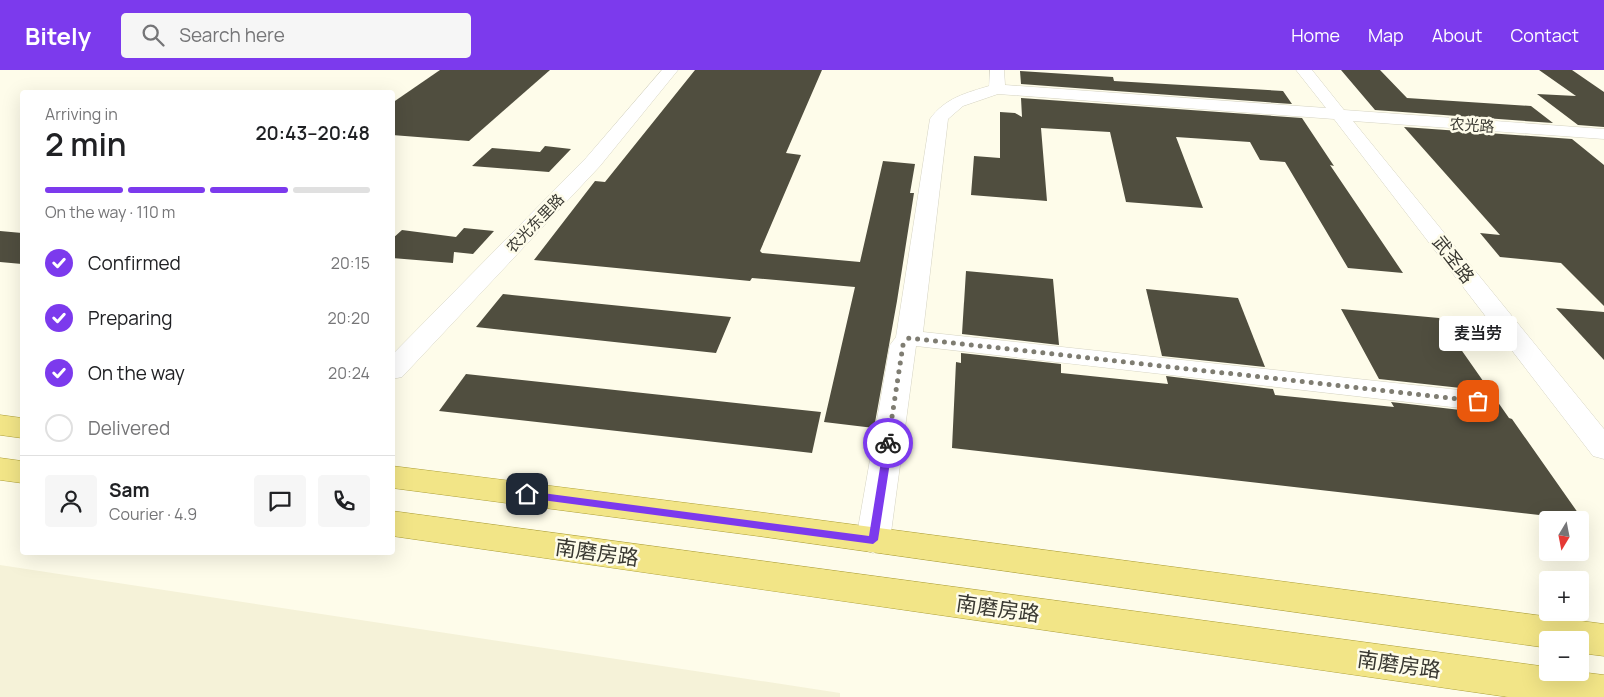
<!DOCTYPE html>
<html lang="en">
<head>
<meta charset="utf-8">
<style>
	body { margin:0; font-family:Manrope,"Noto Sans SC",sans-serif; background:#f6f6f6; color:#202124; height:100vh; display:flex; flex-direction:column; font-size:19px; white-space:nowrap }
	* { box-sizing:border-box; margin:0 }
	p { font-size:16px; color:#757577 }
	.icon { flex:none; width:28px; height:28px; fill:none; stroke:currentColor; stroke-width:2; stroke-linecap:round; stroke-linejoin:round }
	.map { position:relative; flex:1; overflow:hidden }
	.panel { position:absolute; left:20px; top:20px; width:375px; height:465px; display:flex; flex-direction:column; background:#fff; border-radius:5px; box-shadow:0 5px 20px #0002 }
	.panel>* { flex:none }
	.needle { width:32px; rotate:190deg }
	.controls { position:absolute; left:1539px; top:441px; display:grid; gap:10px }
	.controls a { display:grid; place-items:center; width:50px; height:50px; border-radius:5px; background:#fff; box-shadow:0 5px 20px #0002; font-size:25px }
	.pin { position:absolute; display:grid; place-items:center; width:42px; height:42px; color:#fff; margin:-21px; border-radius:10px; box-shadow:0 2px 8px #0006 }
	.courier { position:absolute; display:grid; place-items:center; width:50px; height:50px; margin:-25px; border:4px solid #7c3aed; border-radius:50%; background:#fff; color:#222; box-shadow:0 1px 6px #0007 }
	.bubble { position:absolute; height:35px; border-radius:5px; background:#fff; box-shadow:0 5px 20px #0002; font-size:16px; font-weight:600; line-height:35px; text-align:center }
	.overview em { font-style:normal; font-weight:600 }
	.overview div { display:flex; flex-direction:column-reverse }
	.overview { display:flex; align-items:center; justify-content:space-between; height:85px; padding:0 25px }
	h1 { font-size:32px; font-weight:600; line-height:38px }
	.bar { display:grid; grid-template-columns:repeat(4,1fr); gap:8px 5px; align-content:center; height:60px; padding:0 25px }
	.bar i { height:6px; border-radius:4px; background:#e0e0e0 }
	.bar .current { background:#7c3aed }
	.bar p { grid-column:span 4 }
	.line { display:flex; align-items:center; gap:12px; padding:0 25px; border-top:1px solid #e0e0e0 }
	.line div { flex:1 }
	.round { display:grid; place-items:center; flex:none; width:52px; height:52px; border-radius:5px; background:#f6f6f6 }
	ol { padding:0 25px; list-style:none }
	li { display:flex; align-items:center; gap:15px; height:55px }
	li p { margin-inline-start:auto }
	li .icon { padding:5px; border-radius:50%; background:#7c3aed; color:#fff; stroke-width:4 }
	li:last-child { color:#757577 }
	li i { width:28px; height:28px; border:2px solid #e0e0e0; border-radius:50% }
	header { display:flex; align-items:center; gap:30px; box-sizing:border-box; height:70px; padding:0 25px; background:#7c3aed; color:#fff }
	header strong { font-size:24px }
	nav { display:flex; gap:28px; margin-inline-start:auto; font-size:18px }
	.search { width:350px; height:45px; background:#f6f6f6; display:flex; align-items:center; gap:12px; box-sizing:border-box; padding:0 18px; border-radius:5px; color:#757577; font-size:19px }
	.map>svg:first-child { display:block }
	.built { fill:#f5f2d8 }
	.building { fill:#504e3f }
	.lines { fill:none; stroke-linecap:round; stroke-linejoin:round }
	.minor-casing { stroke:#d5d3c2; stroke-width:1 }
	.major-casing { stroke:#ac9e35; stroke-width:1 }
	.minor { fill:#fff; fill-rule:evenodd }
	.major { fill:#f2e587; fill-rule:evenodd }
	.route { fill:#7c3aed }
	.done { stroke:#7f7d72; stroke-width:5; stroke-dasharray:0 9 }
	.labels { text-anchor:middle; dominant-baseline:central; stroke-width:5; stroke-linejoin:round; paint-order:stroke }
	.far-street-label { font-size:15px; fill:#3a3932; stroke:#fefcea }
	.street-label { font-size:18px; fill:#3a3932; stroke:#fefcea }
	.near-street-label { font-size:21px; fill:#3a3932; stroke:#fefcea }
</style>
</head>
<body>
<header>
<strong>Bitely</strong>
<div class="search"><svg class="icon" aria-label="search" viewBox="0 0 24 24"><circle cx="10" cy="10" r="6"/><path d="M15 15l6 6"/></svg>Search here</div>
<nav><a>Home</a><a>Map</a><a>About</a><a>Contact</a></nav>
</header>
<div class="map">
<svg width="1604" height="627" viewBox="0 0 1604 627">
	<rect width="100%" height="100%" fill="#fefcea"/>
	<path class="built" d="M 0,495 L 840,623 L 840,627 L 0,627 Z"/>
	<g class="building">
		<path d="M 440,0 L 550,0 L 469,71 L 392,65 L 392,33 Z"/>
		<path d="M 695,0 L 822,0 L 786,83 L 801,85 L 760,181 L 762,183 L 860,192 L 883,91 L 915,94 L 910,123 L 914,123 L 897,231 L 874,358 L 824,352 L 855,217 L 752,208 L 750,211 L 534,190 L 595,111 L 605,112 Z"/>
		<path d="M 1341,0 L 1380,0 L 1407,28 L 1531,36 L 1553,53 L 1375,40 Z"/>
		<path d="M 1539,0 L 1572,0 L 1604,22 L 1604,57 L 1578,55 L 1537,24 L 1576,26 Z"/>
		<path d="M 1020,1 L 1113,7 L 1114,11 L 1283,21 L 1292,34 L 1021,14 Z"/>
		<path d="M 1021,28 L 1302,48 L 1334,96 L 1330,95 L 1403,203 L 1348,198 L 1285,92 L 1260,90 L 1250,72 L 1176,67 L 1203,138 L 1126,132 L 1110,62 L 1041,58 L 1047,131 L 971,125 L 974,86 L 1000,88 L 1000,42 L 1015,43 L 1022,47 Z"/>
		<path d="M 1404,57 L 1572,69 L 1604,95 L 1604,236 L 1561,193 L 1500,187 L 1480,163 L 1500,165 Z"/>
		<path d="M 545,76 L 571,79 L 549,102 L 472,96 L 492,78 L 540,82 Z"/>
		<path d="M 464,158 L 494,161 L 473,184 L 454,182 L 453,193 L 392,188 L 392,169 L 402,160 L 456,167 Z"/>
		<path d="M 0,161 L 22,163 L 22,194 L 0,192 Z"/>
		<path d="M 966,201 L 1053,209 L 1059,275 L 962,264 Z"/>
		<path d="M 1146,219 L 1238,228 L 1265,297 L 1162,286 Z"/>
		<path d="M 503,224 L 512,225 L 731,247 L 716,283 L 476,257 Z"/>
		<path d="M 1556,238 L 1604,242 L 1604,290 Z"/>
		<path d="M 1341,239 L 1439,248 L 1509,348 L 1512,349 L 1583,450 L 952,378 L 956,292 L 961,293 L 961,283 L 1061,294 L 1061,303 L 1168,314 L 1166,306 L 1273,319 L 1275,325 L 1394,337 L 1391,332 L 1478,342 L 1489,339 L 1494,332 L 1490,324 L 1479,320 L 1379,309 Z"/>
		<path d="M 466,304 L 821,342 L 812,383 L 439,341 Z"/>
	</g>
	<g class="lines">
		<g class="minor-casing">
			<g id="minor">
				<path d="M 662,0 L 678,0 L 600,96 L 402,307 L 392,309 L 392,285 L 586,88 Z"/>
				<path d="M 990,0 L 1004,0 L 1005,15 L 1326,38 L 1296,0 L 1312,0 L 1344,40 L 1604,59 L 1604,69 L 1353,51 L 1604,359 L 1604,389 L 1593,386 L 1334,49 L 998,24 L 963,36 L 948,49 L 923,262 L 1478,322 L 1488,325 L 1492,331 L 1488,337 L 1478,340 L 916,276 L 890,470 L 885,479 L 873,483 L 861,479 L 856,470 L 890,275 L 896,267 L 930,49 C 945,28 966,23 989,16 Z"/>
			</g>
		</g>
		<g class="major-casing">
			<g id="major">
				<path d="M 0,345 L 22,348 L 22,368 L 0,365 Z"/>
				<path d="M 0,388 L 22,391 L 22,413 L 0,410 Z"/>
				<path d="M 392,396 L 758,442 L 1604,554 L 1604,586 L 1580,583 L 1580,570 L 1548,570 L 1548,578 L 758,466 L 392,418 Z"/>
				<path d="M 392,441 L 1548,597 L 1548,602 L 1580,602 L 1604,605 L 1604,627 L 1508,627 L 392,466 Z"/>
			</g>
		</g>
		<use href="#minor" class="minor"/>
		<use href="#major" class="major"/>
	</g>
	<path class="route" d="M 888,370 L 893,373 L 878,470 L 873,474 L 527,428 L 522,424 L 527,421 L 869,466 L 884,373 Z"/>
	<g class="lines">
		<path class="done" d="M 888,373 L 903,275 L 909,268 L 1478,331"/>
	</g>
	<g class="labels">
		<g class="far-street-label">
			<text transform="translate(1472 55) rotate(4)">农光路</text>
			<text transform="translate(535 153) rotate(-46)">农光东里路</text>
		</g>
		<g class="street-label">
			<text transform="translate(1454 189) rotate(52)">武圣路</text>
		</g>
		<g class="near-street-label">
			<text transform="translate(597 482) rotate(8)">南磨房路</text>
			<text transform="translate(998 538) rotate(8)">南磨房路</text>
			<text transform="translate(1399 594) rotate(8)">南磨房路</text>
		</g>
	</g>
</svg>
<div class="controls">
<a><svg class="needle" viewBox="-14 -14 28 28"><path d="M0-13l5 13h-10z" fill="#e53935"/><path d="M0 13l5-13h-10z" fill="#757577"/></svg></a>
<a>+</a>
<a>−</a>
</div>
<div class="pin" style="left:1478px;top:331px;background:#ea580c"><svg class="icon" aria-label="bag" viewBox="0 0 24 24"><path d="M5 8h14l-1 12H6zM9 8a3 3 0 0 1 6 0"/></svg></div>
<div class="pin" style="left:527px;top:424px;background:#1f2937"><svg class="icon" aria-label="home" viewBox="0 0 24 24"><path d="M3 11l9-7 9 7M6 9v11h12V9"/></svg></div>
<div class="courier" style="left:888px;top:373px"><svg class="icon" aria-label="bike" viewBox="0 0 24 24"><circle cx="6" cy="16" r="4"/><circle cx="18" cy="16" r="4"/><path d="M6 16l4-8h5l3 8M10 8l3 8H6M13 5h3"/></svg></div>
<div class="bubble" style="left:1439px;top:246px;width:78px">麦当劳</div>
<section class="panel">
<div class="overview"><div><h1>2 min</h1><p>Arriving in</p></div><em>20:43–20:48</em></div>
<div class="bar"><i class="current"></i><i class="current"></i><i class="current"></i><i></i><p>On the way · 110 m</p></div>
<ol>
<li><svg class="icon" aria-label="check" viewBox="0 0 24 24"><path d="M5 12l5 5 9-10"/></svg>Confirmed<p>20:15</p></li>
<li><svg class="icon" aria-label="check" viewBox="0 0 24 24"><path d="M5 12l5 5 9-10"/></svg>Preparing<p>20:20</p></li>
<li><svg class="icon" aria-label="check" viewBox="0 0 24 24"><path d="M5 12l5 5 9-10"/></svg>On the way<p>20:24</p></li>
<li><i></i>Delivered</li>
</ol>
<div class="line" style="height:90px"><a class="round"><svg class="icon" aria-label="person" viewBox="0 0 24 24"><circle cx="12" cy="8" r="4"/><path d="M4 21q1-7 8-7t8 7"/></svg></a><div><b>Sam</b><p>Courier · 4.9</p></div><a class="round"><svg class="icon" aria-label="chat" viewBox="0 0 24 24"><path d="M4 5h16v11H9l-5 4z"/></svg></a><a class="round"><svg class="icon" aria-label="phone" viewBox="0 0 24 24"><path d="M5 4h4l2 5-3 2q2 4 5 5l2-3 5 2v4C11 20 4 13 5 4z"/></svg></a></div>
</section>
</div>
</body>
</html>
